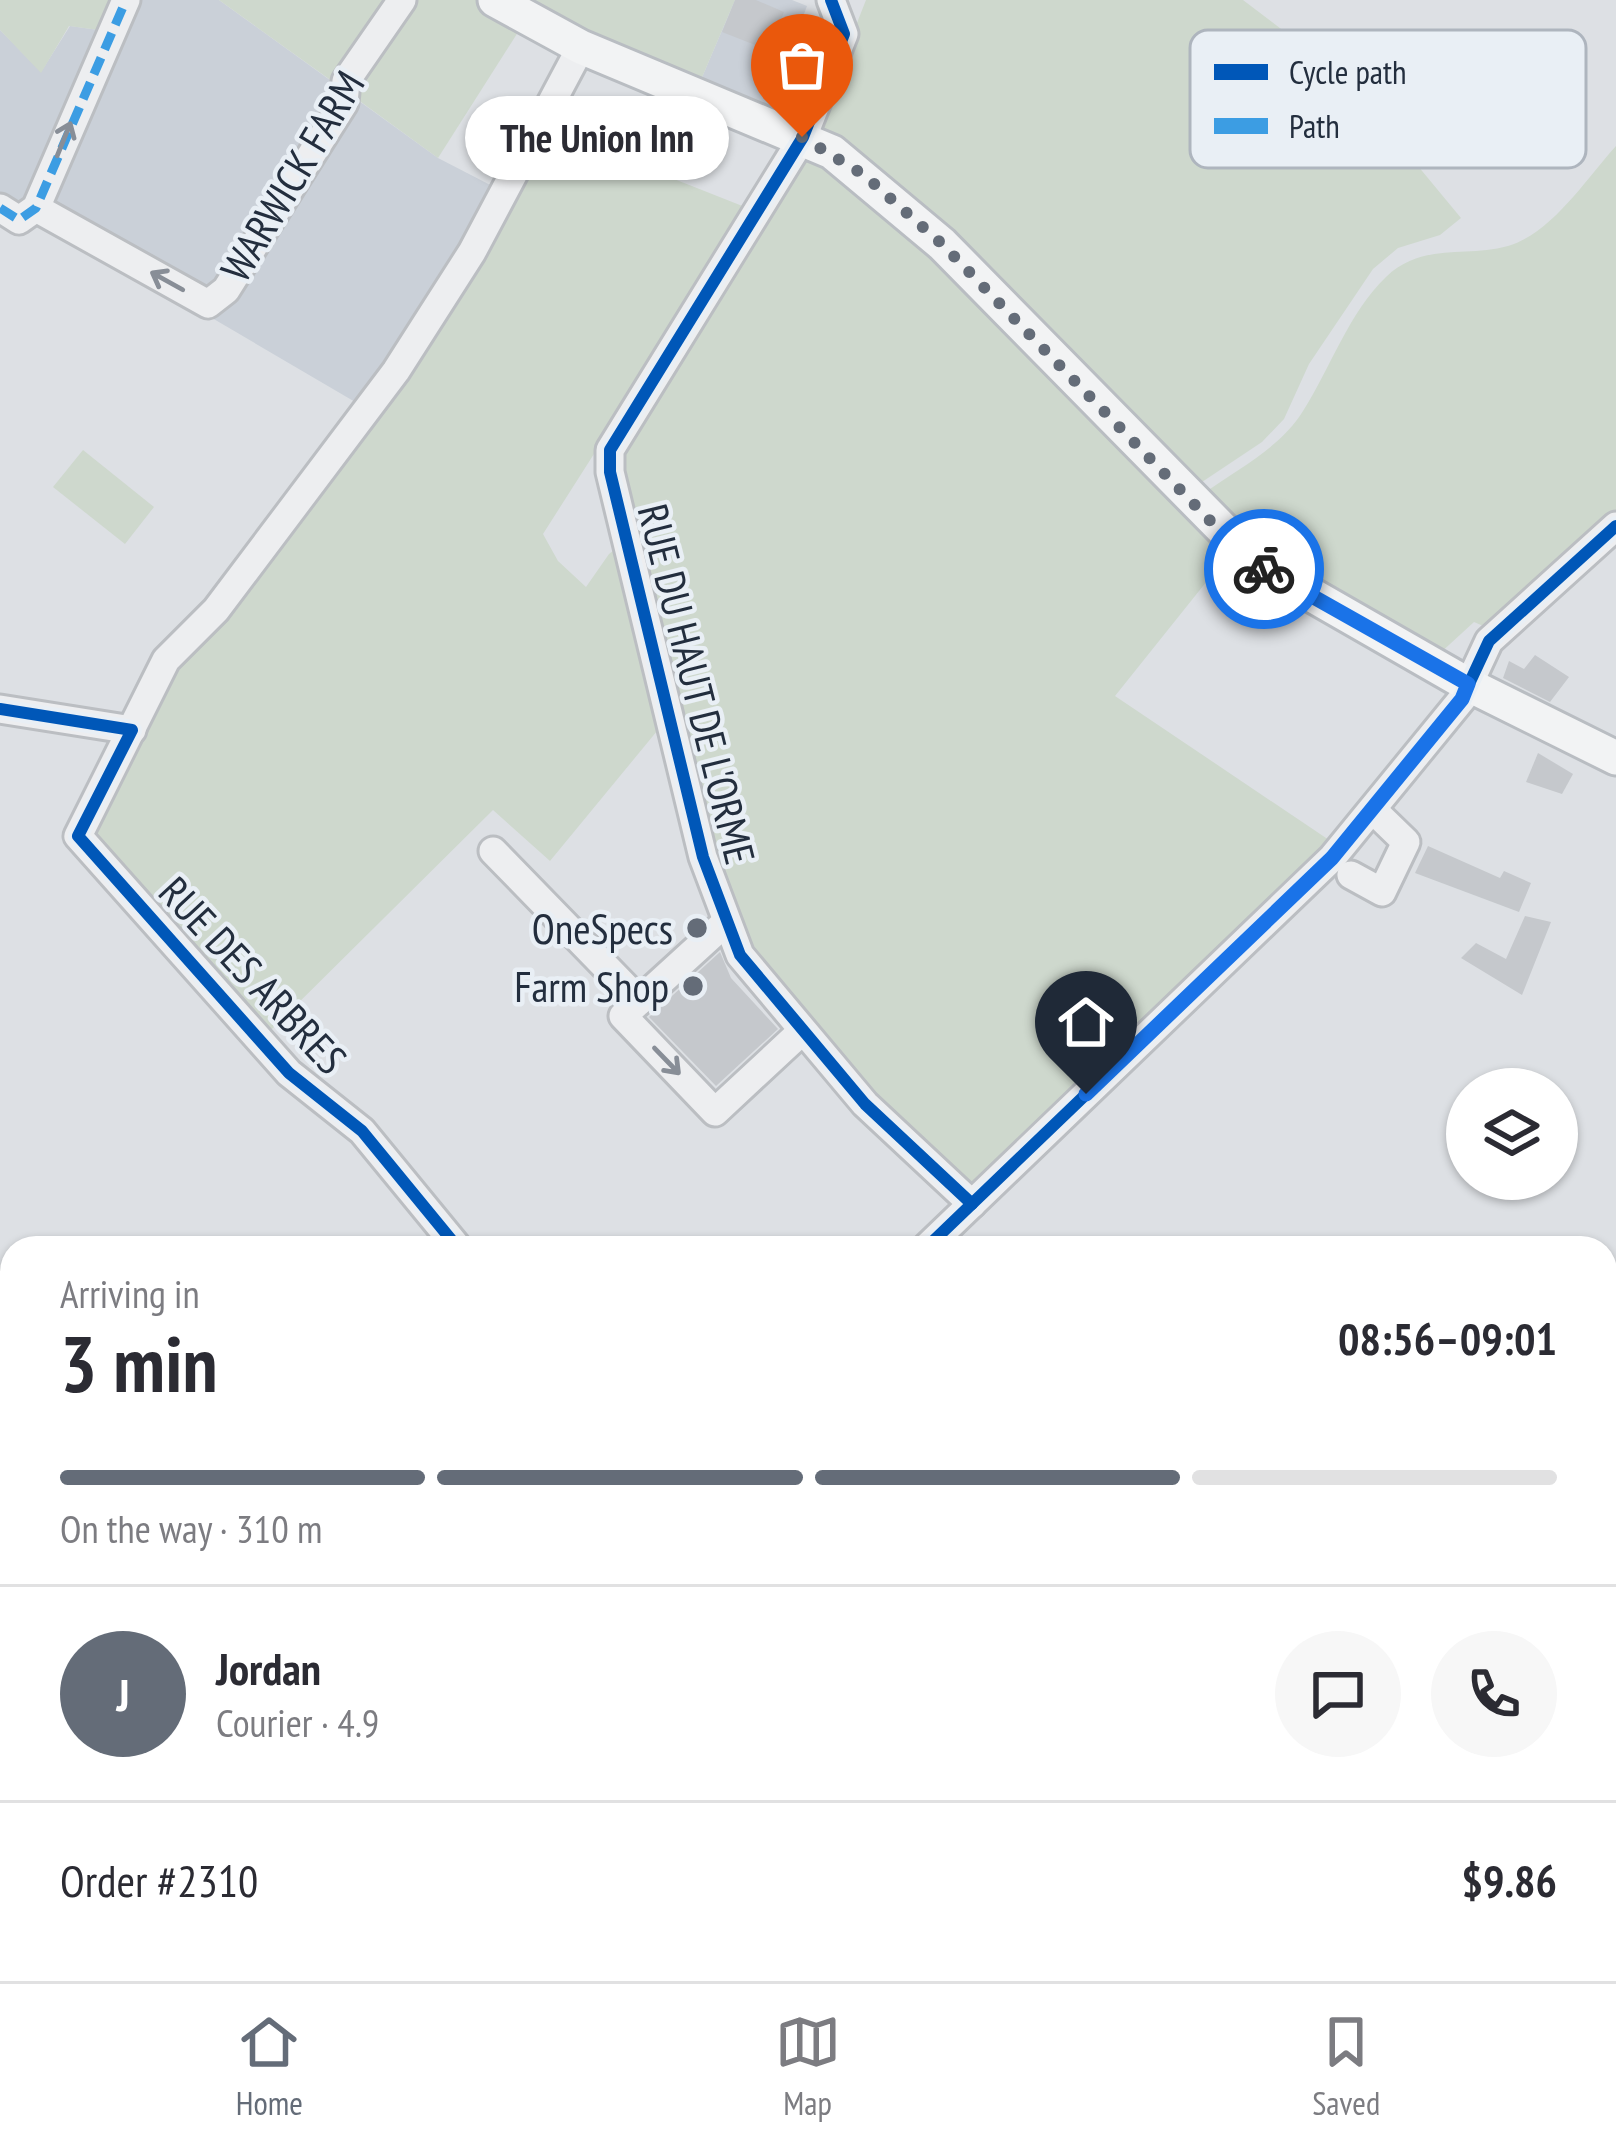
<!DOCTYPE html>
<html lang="en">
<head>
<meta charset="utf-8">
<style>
	body { margin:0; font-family:"PT Sans Narrow",sans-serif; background:#f7f7f7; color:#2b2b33; height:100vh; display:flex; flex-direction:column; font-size:45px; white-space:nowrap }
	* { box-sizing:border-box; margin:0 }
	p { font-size:39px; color:#7c7c81 }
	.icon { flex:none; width:66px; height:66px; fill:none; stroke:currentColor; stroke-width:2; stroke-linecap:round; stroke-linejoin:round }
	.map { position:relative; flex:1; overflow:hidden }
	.drawer { position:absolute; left:0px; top:1236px; width:1617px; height:747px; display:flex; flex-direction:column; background:#fff; border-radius:36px 36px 0 0; box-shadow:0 3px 9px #0004 }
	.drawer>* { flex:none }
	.buttons { position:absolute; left:1446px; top:1068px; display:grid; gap:24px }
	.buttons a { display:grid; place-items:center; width:132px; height:132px; border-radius:50%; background:#fff; box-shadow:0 3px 9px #0004; font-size:60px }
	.pin { position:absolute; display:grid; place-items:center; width:102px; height:102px; color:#fff; margin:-123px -51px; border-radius:50% 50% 50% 0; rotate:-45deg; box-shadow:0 0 12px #0007 }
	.pin .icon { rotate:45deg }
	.courier { position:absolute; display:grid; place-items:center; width:120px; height:120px; margin:-60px; border:9px solid #1a73e8; border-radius:50%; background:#fff; color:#222; box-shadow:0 3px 15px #0007 }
	.bubble { position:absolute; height:84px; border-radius:42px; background:#fff; box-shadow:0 3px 9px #0004; font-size:39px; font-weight:700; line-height:84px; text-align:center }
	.headline em { font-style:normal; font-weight:700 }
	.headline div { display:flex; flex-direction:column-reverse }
	.headline { display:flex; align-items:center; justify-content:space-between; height:204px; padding:0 60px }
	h1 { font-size:78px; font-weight:700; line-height:90px }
	.bar { display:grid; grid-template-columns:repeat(4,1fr); gap:18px 12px; align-content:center; height:144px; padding:0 60px }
	.bar i { height:15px; border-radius:9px; background:#e1e1e2 }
	.bar .current { background:#646c78 }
	.bar p { grid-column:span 4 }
	.line { display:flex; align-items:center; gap:30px; padding:0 60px; border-top:3px solid #e1e1e2 }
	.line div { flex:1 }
	.round { display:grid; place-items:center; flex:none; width:126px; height:126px; border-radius:63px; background:#f7f7f7 }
	.tabs { display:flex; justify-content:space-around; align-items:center; height:168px; border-top:3px solid #e1e1e2; background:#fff; font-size:33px; color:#7c7c81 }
	.tabs a { display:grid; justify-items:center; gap:6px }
	.tabs .current { color:#646c78 }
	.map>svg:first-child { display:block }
	.built { fill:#cad0d8 }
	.green { fill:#ced8cd }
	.building { fill:#c5c8cc }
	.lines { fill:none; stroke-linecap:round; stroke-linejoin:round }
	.minor-casing { stroke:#bbbec2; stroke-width:33 }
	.major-casing { stroke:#b9bdc2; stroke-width:39 }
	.path { stroke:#bcbfc4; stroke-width:3; stroke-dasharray:9 9; stroke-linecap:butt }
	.minor { stroke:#edeef0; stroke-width:27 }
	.major { stroke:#f2f3f4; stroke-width:33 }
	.quiet { stroke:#3c9de3; stroke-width:9; stroke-dasharray:18 9; stroke-linecap:butt }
	.cycleway-casing { stroke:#e9eff5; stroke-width:20 }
	.cycleway { stroke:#0057b8; stroke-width:12 }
	.oneway { stroke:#888e97 }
	.done { stroke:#646c78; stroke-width:12; stroke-dasharray:0 21.6 }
	.route { stroke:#1a73e8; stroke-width:15 }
	.poi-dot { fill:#646c78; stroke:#e9eff5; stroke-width:4.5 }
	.labels { text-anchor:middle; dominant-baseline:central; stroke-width:9; stroke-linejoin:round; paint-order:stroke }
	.street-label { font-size:42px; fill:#232e3e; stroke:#e9eff5 }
	.poi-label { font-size:42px; fill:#232e3e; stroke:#e9eff5; text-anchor:end }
	.key { fill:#e9eff5; stroke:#aeb5be; stroke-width:3 }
	.key-label { font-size:33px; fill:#232e3e }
</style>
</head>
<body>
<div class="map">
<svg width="1616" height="1981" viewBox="0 0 1616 1981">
	<rect width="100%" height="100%" fill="#dde0e4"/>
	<g class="built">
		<path d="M 136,0 L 219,0 L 438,158 L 500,190 L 362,406 L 38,216 Z"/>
		<path d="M 735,0 L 792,0 L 807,6 L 769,108 L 700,82 Z"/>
		<path d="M 70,26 L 99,30 L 31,195 L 17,211 L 0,201 L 0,30 L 41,72 Z"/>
	</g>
	<g class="green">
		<path d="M 0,0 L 114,0 L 99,30 L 69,26 L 41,73 L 0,30 Z"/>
		<path d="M 219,0 L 391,0 L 336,84 Z"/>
		<path d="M 411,0 L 478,0 L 520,29 L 438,158 L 350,94 Z"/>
		<path d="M 518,0 L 735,0 L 700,82 L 552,22 Z"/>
		<path d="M 866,0 L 1243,0 L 1318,57 L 1356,142 L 1408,154 L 1461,218 L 1440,235 L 1398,248 L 1373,269 L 1309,364 L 1284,419 L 1262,442 L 1199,484 L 822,132 L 823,109 Z"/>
		<path d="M 550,130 L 750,209 L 543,534 L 558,561 L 586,587 L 609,554 L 623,543 L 662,725 L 550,861 L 493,810 L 269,1032 L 90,835 L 171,665 L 219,617 Z"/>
		<path d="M 1616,146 L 1616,514 L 1524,590 L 1488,628 L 1474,622 L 1438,655 L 1298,581 L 1204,493 C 1238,469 1280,448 1303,411 C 1331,367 1348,314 1386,277 C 1422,242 1465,258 1508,246 C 1552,233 1586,179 1616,146 Z"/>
		<path d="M 810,153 L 926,248 L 1227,556 L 1115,696 L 1332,842 L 975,1190 C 881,1113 785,1021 729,911 L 618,468 L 624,437 L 799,154 Z"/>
		<path d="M 83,450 L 154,507 L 125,544 L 53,487 Z"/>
		<path d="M 837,1971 L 913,1971 L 934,1978 L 939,1971 L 1099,1971 L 1111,1981 L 831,1981 Z"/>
	</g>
	<g class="building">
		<path d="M 735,0 L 756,0 L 784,12 L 768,50 L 722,32 Z"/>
		<path d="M 1535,655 L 1569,677 L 1550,702 L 1503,678 L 1509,661 L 1524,669 Z"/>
		<path d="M 1538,753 L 1573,774 L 1562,794 L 1526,782 Z"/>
		<path d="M 1428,846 L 1500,878 L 1504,871 L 1531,883 L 1519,912 L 1415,873 Z"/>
		<path d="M 1525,916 L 1551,922 L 1522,995 L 1461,958 L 1476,943 L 1506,959 Z"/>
		<path d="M 720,952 L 731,978 L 778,1029 L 716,1086 L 649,1017 Z"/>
	</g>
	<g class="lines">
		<g class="minor-casing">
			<g id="minor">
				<path d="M 831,0 L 844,34 L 803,137 L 610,450 L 610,472 L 703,857 L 740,955 L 865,1104 L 972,1204"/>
				<path d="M 0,208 L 19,220 L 36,208 L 126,0"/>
				<path d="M 36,208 L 208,304 L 226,290 L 344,103 L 346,81 L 402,0"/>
				<path d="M 0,709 L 132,730"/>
				<path d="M 493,851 L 639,1001"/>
				<path d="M 1351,875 L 1382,892 L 1406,842 L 1373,810"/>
				<path d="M 725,923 L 623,1016 L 715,1112 L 801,1032"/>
				<path d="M 458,1248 L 362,1131 L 289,1073 L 78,836 L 166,660 L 216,610 L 396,371 L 472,252 L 581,47"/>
				<path d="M 926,1248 L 1332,858 L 1462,699 L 1489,641 L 1616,526"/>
				<path d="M 1605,1815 L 1616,1822"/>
				<path d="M 390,1981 L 406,1971"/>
				<path d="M 1371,1981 L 1380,1971"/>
			</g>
		</g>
		<g class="major-casing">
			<path id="major" d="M 495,0 L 581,47 L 832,152 L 942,244 L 1256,563 L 1467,684 L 1616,758"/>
		</g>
		<path class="path" d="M 1113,1971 L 1126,1981"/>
		<use href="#minor" class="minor"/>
		<use href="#major" class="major"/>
		<path class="quiet" d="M 0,208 L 19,220 L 36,208 L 126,0"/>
		<g class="cycleway-casing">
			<g id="cycleway">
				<path d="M 831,0 L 844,34 L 803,137 L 610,450 L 610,472 L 703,857 L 740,955 L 865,1104 L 972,1204"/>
				<path d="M 0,709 L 132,730 L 78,836 L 289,1073 L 362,1131 L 458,1248"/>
				<path d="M 926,1248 L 1332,858 L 1462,699 L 1489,641 L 1616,526"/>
			</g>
		</g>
		<use href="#cycleway" class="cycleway"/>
	</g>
	<defs><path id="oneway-shaft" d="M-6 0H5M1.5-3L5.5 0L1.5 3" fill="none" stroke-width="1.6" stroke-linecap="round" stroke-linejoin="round" transform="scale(3)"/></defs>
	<g class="oneway">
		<use href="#oneway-shaft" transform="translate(64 139) rotate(-68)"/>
		<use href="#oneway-shaft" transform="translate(167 281) rotate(-151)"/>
		<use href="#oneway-shaft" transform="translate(667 1061) rotate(46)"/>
	</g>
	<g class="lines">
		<path class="done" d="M 802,137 L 864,175 L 942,244 L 1221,532 L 1264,569"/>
		<path class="route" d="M 1086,1094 L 1332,858 L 1462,699 L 1468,684 L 1264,569"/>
	</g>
	<g class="poi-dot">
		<circle cx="697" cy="928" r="12"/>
		<circle cx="693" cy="986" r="12"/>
	</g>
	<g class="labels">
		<g class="street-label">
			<text transform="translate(292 176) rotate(-59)">WARWICK FARM</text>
			<text transform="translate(697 684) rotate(76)">RUE DU HAUT DE L'ORME</text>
			<text transform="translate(253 975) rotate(47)">RUE DES ARBRES</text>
		</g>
		<g class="poi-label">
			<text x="673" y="928">OneSpecs</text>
			<text x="669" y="986">Farm Shop</text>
		</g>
	</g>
	<rect x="1190" y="30" width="396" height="138" rx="18" class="key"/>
	<rect x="1214" y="64" width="54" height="16" fill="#0057b8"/>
	<rect x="1214" y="118" width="54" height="16" fill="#3c9de3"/>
	<g class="key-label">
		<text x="1289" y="84">Cycle path</text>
		<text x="1289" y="138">Path</text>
	</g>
</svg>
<div class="buttons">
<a><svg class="icon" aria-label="layers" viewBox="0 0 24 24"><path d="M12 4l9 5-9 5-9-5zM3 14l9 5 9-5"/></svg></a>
</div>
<div class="pin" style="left:802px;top:137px;background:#ea580c"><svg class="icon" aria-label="bag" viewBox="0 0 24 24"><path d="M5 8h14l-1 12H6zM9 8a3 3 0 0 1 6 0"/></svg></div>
<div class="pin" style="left:1086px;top:1094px;background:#1f2937"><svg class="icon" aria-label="home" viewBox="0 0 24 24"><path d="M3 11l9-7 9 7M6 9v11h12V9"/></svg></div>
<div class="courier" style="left:1264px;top:569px"><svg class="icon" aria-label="bike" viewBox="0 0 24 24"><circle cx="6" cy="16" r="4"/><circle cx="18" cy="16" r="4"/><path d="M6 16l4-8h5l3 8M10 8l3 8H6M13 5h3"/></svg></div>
<div class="bubble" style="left:465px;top:96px;width:264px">The Union Inn</div>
<section class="drawer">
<div class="headline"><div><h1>3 min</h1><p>Arriving in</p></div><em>08:56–09:01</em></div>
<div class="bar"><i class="current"></i><i class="current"></i><i class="current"></i><i></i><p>On the way · 310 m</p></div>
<div class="line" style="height:216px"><b class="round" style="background:#646c78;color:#fff">J</b><div><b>Jordan</b><p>Courier · 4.9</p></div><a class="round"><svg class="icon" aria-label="chat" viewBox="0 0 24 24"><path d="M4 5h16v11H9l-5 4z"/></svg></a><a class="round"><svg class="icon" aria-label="phone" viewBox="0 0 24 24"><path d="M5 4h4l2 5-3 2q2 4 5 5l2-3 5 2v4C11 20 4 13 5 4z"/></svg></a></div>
<div class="line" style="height:156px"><div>Order #2310</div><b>$9.86</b></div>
</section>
</div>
<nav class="tabs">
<a class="current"><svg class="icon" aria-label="home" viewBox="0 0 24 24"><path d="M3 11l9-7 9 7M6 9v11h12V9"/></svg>Home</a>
<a><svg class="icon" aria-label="map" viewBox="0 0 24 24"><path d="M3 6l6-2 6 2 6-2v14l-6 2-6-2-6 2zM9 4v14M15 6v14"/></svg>Map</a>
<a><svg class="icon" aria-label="saved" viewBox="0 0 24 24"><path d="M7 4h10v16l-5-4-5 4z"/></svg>Saved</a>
</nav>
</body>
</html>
